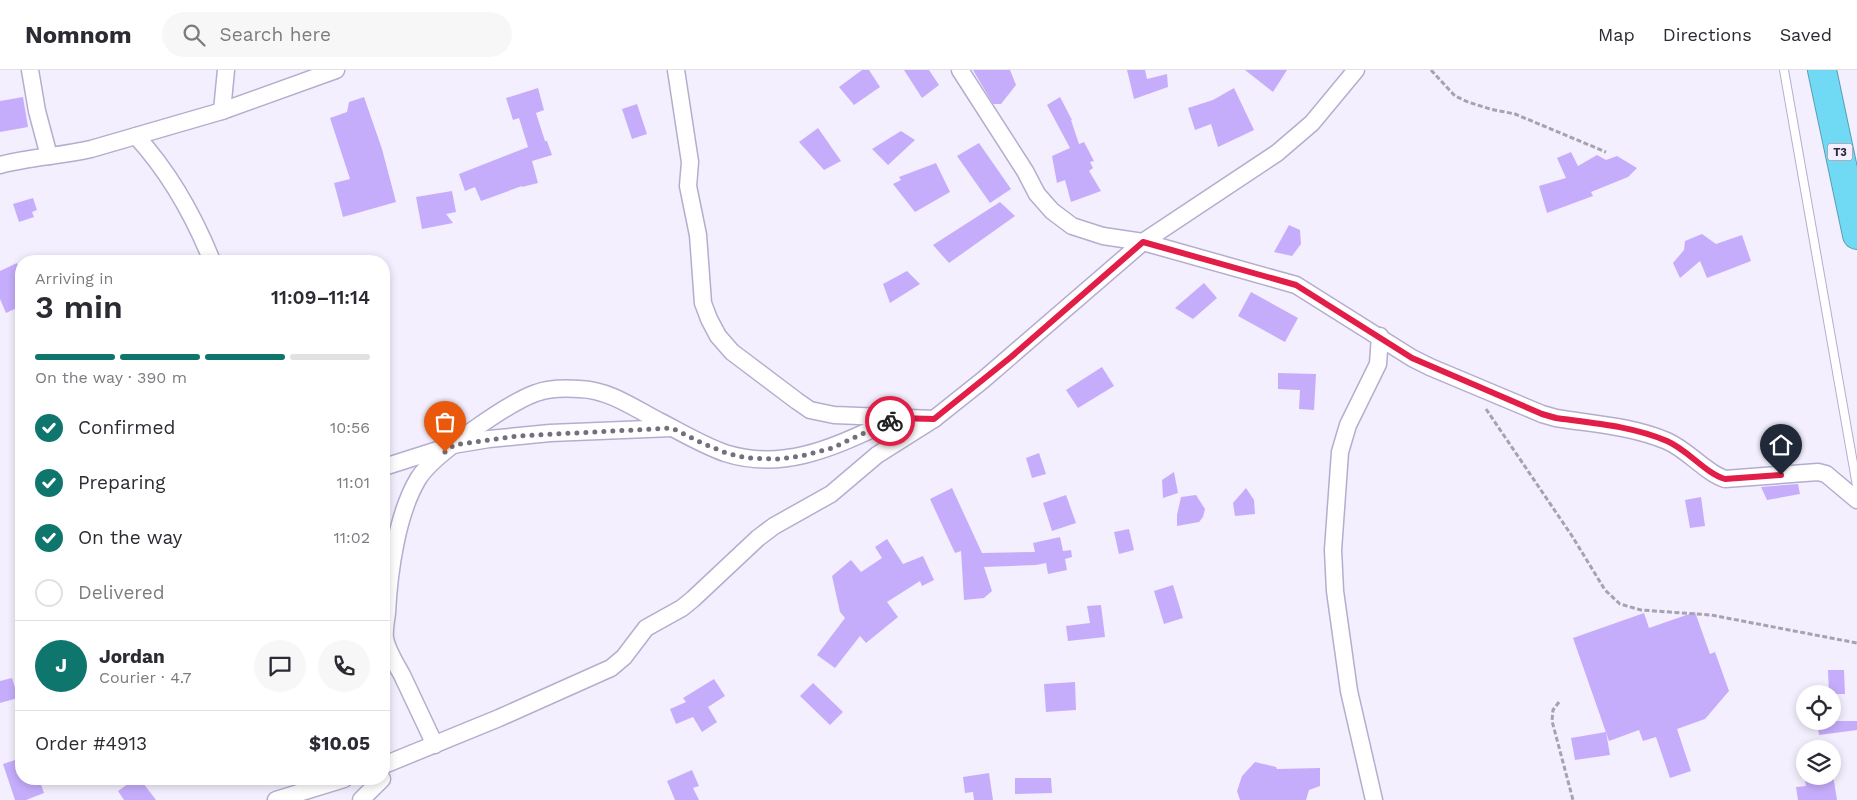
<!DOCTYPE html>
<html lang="en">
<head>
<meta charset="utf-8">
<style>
	body { margin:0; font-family:"Work Sans",sans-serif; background:#f7f7f7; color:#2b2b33; height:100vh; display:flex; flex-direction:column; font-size:19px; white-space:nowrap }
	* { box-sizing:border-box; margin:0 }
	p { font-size:16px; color:#7c7c81 }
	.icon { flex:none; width:28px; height:28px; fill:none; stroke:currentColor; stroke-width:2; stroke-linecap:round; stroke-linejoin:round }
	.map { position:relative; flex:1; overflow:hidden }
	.details { position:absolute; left:15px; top:185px; width:375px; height:530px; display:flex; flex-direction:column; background:#fff; border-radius:20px; box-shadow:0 2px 8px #0003 }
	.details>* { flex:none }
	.buttons { position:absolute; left:1796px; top:615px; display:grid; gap:10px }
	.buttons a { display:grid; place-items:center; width:45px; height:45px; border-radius:50%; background:#fff; box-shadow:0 2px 8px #0003; font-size:25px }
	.pin { position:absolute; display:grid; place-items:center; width:42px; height:42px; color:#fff; margin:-51px -21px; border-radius:50% 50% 50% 0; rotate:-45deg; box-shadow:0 0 5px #0007 }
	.pin .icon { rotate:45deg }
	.courier { position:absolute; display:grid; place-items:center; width:50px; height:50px; margin:-25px; border:4px solid #e11d48; border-radius:50%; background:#fff; color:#222; box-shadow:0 1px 6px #0007 }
	.overview em { font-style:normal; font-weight:600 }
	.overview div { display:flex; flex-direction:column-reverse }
	.overview { display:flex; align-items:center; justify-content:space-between; height:85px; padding:0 20px }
	h1 { font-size:32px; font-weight:600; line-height:38px }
	.bar { display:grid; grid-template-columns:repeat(4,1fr); gap:8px 5px; align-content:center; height:60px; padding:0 20px }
	.bar i { height:6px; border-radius:4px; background:#e1e1e2 }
	.bar .current { background:#0f766e }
	.bar p { grid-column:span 4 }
	.line { display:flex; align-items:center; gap:12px; padding:0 20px; border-top:1px solid #e1e1e2 }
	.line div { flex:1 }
	.round { display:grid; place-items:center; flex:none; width:52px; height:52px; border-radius:26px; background:#f7f7f7 }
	ol { padding:0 20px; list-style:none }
	li { display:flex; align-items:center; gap:15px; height:55px }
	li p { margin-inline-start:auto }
	li .icon { padding:5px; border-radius:50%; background:#0f766e; color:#fff; stroke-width:4 }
	li:last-child { color:#7c7c81 }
	li i { width:28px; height:28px; border:2px solid #e1e1e2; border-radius:50% }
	header { display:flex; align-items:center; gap:30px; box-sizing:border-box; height:70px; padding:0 25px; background:#fff; border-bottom:1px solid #e1e1e2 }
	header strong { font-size:24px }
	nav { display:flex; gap:28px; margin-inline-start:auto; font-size:18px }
	.search { width:350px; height:45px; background:#f7f7f7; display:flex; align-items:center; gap:12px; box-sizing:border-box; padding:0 18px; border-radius:28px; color:#7c7c81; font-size:19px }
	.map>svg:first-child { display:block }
	.building { fill:#c6adfb }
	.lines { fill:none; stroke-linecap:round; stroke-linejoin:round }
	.lane-casing { stroke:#b6adce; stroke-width:10 }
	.street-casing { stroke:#b6adce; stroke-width:19 }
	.highway-casing { stroke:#599cb2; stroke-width:30 }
	.path { stroke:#a6a2b0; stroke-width:3; stroke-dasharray:5 2.5; stroke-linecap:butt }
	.lane { stroke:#fff; stroke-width:8 }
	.street { stroke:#fff; stroke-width:16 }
	.highway { stroke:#70daf4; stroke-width:28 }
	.done { stroke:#736f7d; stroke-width:5; stroke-dasharray:0 9 }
	.route { stroke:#e11d48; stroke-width:6 }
	.labels { text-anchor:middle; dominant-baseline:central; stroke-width:4; stroke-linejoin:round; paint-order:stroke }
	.shield { fill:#f3effe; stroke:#696573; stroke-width:1 }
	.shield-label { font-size:11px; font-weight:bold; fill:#2e2a37 }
</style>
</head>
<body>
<header>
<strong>Nomnom</strong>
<div class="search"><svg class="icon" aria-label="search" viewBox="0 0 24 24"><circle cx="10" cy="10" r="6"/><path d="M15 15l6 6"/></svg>Search here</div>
<nav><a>Map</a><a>Directions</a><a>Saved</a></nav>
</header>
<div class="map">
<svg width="1857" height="730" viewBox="0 0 1857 730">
	<rect width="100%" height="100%" fill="#f3effe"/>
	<g class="building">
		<path d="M 862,0 L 869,0 L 880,17 L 854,35 L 839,17 Z"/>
		<path d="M 904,0 L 929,0 L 939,15 L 922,28 Z"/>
		<path d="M 973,0 L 1010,0 L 1016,15 L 1001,34 L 993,34 Z"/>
		<path d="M 1127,0 L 1145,0 L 1147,9 L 1167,4 L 1168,17 L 1134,29 Z"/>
		<path d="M 1245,0 L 1287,0 L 1273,22 Z"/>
		<path d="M 538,18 L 544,40 L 536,43 L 545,71 L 547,71 L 552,85 L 532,91 L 538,113 L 522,117 L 522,116 L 481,131 L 475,117 L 465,121 L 459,104 L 528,77 L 519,48 L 513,50 L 506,28 Z"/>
		<path d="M 1234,18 L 1254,60 L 1218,77 L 1211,54 L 1195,60 L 1188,38 L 1213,30 Z"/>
		<path d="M 23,27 L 28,57 L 0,62 L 0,31 Z"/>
		<path d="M 364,27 L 382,79 L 396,132 L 343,147 L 334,113 L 350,109 L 330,48 L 347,42 L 349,32 Z"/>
		<path d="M 1060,27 L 1072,50 L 1071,50 L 1079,74 L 1084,72 L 1094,91 L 1090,92 L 1093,98 L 1089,101 L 1101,121 L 1071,132 L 1065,110 L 1057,113 L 1052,86 L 1070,78 L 1047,35 Z"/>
		<path d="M 637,34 L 647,64 L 632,69 L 622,39 Z"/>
		<path d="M 818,58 L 841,91 L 824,100 L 799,72 Z"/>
		<path d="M 901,61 L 915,70 L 888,95 L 872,79 Z"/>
		<path d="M 979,73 L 1011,119 L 990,133 L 957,86 Z"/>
		<path d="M 1571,82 L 1578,96 L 1597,85 L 1606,90 L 1617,86 L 1637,98 L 1628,107 L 1591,122 L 1593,126 L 1547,143 L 1539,116 L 1566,108 L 1557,88 Z"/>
		<path d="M 936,93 L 950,122 L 915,142 L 893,114 L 901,110 L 899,107 Z"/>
		<path d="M 452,121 L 456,142 L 446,144 L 453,153 L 422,159 L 416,127 Z"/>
		<path d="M 33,128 L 37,140 L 32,142 L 34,147 L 19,152 L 13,134 Z"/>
		<path d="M 1000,132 L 1015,146 L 949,193 L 933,175 Z"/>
		<path d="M 1289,155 L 1300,160 L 1301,174 L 1292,186 L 1274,182 Z"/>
		<path d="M 1702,164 L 1716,174 L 1742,165 L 1751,191 L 1707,208 L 1700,191 L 1680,208 L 1673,193 L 1684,180 L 1685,171 Z"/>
		<path d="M 17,193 L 21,202 L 21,236 L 6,243 L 0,229 L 0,201 Z"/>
		<path d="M 907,201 L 920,214 L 890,233 L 883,214 Z"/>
		<path d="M 1204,213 L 1217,228 L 1193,249 L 1175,238 Z"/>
		<path d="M 1251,222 L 1298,248 L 1285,272 L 1238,246 Z"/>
		<path d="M 1102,297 L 1114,316 L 1078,338 L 1066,320 Z"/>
		<path d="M 1278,303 L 1316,304 L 1314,340 L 1299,339 L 1300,320 L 1278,319 Z"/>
		<path d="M 1039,383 L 1046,404 L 1032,408 L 1026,388 Z"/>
		<path d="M 1174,402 L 1178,423 L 1163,428 L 1162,410 Z"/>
		<path d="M 1798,414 L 1800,424 L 1767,430 L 1761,417 Z"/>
		<path d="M 952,418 L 982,483 L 1035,482 L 1033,473 L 1060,467 L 1063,481 L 1071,480 L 1072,487 L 1065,489 L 1067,500 L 1048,504 L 1046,493 L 1036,495 L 984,497 L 992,521 L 984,528 L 964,530 L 961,481 L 955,483 L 930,429 Z"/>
		<path d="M 1246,418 L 1254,430 L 1255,444 L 1235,446 L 1233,433 Z"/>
		<path d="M 1066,425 L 1076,453 L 1052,461 L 1043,433 Z"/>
		<path d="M 1196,425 L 1205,439 L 1203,447 L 1199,452 L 1177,456 L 1177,445 L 1181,427 Z"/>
		<path d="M 1701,427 L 1705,456 L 1690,458 L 1685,430 Z"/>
		<path d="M 1129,459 L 1134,480 L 1119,484 L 1114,462 Z"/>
		<path d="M 887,469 L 903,494 L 923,486 L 934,510 L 922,516 L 920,511 L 887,532 L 898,547 L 866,573 L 860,566 L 835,598 L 817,585 L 845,548 L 840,542 L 832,506 L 851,490 L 861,502 L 882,488 L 875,477 Z"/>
		<path d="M 1173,515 L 1183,548 L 1164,554 L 1154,521 Z"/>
		<path d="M 1101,535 L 1105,567 L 1068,571 L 1066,556 L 1090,553 L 1087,536 Z"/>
		<path d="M 1695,542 L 1710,584 L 1715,582 L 1729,621 L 1705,649 L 1677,659 L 1691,701 L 1670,708 L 1656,667 L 1643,671 L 1639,660 L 1609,671 L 1573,568 L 1644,543 L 1649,558 Z"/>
		<path d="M 1828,600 L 1844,600 L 1845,624 L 1829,624 Z"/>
		<path d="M 12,608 L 18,628 L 0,633 L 0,611 Z"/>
		<path d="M 714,609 L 725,626 L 708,637 L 717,652 L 702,662 L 693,647 L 676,654 L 670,639 L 686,632 L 683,628 Z"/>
		<path d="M 1075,612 L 1076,640 L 1046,642 L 1044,614 Z"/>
		<path d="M 813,613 L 843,642 L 830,655 L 800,626 Z"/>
		<path d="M 1817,651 L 1857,651 L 1857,660 L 1819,665 Z"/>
		<path d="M 1606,662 L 1610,685 L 1575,690 L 1571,668 Z"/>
		<path d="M 21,688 L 21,709 L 39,709 L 44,723 L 26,730 L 15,730 L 3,694 Z"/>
		<path d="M 1255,692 L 1276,697 L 1277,699 L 1320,698 L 1320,716 L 1309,720 L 1306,730 L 1240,730 L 1237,721 L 1242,706 Z"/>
		<path d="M 692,700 L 699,716 L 693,718 L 699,730 L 675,730 L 667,711 Z"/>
		<path d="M 989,703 L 993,730 L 974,730 L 973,722 L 965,723 L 963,707 Z"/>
		<path d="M 1833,705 L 1837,730 L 1798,730 L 1796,717 L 1806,716 L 1805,710 Z"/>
		<path d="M 1015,708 L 1051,708 L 1052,723 L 1015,724 Z"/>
		<path d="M 135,709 L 140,709 L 156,730 L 124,730 L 118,721 Z"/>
	</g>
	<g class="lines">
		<g class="lane-casing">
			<path id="lane" d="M 1784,0 L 1857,416"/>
		</g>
		<g class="street-casing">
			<g id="street">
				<path d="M 30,0 L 37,41 L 49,86"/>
				<path d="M 676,0 L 690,92 L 688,116 L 698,165 L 703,233 L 709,249 L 718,266 L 732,282 L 797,331 L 810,340 L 834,345 L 934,349"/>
				<path d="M 960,0 L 1025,101 L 1037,124 L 1052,141 L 1072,156 L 1103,166 L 1143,172 L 1296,215 L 1412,288 L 1430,297 L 1542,344 L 1556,348 C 1593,354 1632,356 1667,371 C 1688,380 1706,403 1725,409 L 1818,402 L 1826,404 L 1857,430"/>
				<path d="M 222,41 L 226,0"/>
				<path d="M 136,66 C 170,103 193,144 212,191"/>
				<path d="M 0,95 C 30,87 61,86 91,79 L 222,41 L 336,0"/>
				<path d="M 384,397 L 453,375 L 489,369 L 550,363 L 672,358"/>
				<path d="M 435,675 C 424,652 413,628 402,605 C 396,594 387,580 385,568 C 384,560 386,551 387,543 C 389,502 397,444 418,409 C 432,385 510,332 536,323 C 549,318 566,318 580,319 C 609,320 634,338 659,351 C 681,362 702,375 725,383 C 788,403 841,373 897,348"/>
				<path d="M 384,695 L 499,648 L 611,598 L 624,587 L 646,558 L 682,538 L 693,529 L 758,468 L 774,456 L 831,424 L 877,385 L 934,349 L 983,310 L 1143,172 L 1277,83 L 1312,53 L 1356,0"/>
				<path d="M 276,730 L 344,709"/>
				<path d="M 361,730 L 382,709"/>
				<path d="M 1374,730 L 1349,621 L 1335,521 L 1333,480 L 1340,382 L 1348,355 L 1378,294 L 1380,266"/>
			</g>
		</g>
		<g class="highway-casing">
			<path id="highway" d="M 1822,0 L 1857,165"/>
		</g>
		<g class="path">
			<path d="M 1431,0 L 1455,26 L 1468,32 L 1490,39 L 1515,44 L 1606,82"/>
			<path d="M 1486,339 L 1572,466 L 1605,520 L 1620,534 L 1641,540 L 1711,545 L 1857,573"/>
			<path d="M 1559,632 L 1553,640 L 1552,651 L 1573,730"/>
		</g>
		<use href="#lane" class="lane"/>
		<use href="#street" class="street"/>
		<use href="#highway" class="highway"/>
	</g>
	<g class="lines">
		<path class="done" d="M 445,382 L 454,375 L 517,366 L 672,358 L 702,373 L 726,383 L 747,388 L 779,389 L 801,386 L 832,378 L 890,351"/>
		<path class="route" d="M 890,351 L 896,348 L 934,349 L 1011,287 L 1143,172 L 1296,215 L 1412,288 L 1542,344 L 1556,348 C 1593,353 1632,356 1667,371 C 1688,380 1705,403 1725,409 L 1781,405"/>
	</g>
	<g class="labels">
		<rect class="shield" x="1827.5" y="73.5" width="25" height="17" rx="4"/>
		<g class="shield-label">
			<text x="1840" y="82">T3</text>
		</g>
	</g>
</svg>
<div class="buttons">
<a><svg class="icon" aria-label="locate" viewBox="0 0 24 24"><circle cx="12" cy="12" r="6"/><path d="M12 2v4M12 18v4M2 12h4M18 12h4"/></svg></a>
<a><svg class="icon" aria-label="layers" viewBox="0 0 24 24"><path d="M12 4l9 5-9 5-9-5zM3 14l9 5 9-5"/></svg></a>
</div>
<div class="pin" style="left:445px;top:382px;background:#ea580c"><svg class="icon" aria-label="bag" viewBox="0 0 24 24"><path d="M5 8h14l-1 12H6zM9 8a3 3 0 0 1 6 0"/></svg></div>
<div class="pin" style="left:1781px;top:405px;background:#1f2937"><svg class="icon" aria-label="home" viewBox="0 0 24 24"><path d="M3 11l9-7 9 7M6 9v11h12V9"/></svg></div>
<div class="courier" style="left:890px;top:351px"><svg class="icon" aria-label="bike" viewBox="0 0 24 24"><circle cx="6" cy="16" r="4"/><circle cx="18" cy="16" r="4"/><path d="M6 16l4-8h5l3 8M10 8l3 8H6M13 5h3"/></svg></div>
<section class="details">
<div class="overview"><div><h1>3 min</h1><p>Arriving in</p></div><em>11:09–11:14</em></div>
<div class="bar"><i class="current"></i><i class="current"></i><i class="current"></i><i></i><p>On the way · 390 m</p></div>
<ol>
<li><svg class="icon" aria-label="check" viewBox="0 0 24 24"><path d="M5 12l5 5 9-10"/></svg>Confirmed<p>10:56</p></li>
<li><svg class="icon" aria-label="check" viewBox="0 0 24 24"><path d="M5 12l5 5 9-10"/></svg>Preparing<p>11:01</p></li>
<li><svg class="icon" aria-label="check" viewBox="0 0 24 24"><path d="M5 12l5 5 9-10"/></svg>On the way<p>11:02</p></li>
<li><i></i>Delivered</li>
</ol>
<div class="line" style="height:90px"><b class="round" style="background:#0f766e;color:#fff">J</b><div><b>Jordan</b><p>Courier · 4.7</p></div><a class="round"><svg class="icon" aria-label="chat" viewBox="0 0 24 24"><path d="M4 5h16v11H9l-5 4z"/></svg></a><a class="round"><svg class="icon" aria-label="phone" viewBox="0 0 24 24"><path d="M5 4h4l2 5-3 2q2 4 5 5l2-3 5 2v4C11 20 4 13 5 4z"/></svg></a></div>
<div class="line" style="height:65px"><div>Order #4913</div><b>$10.05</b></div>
</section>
</div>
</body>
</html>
